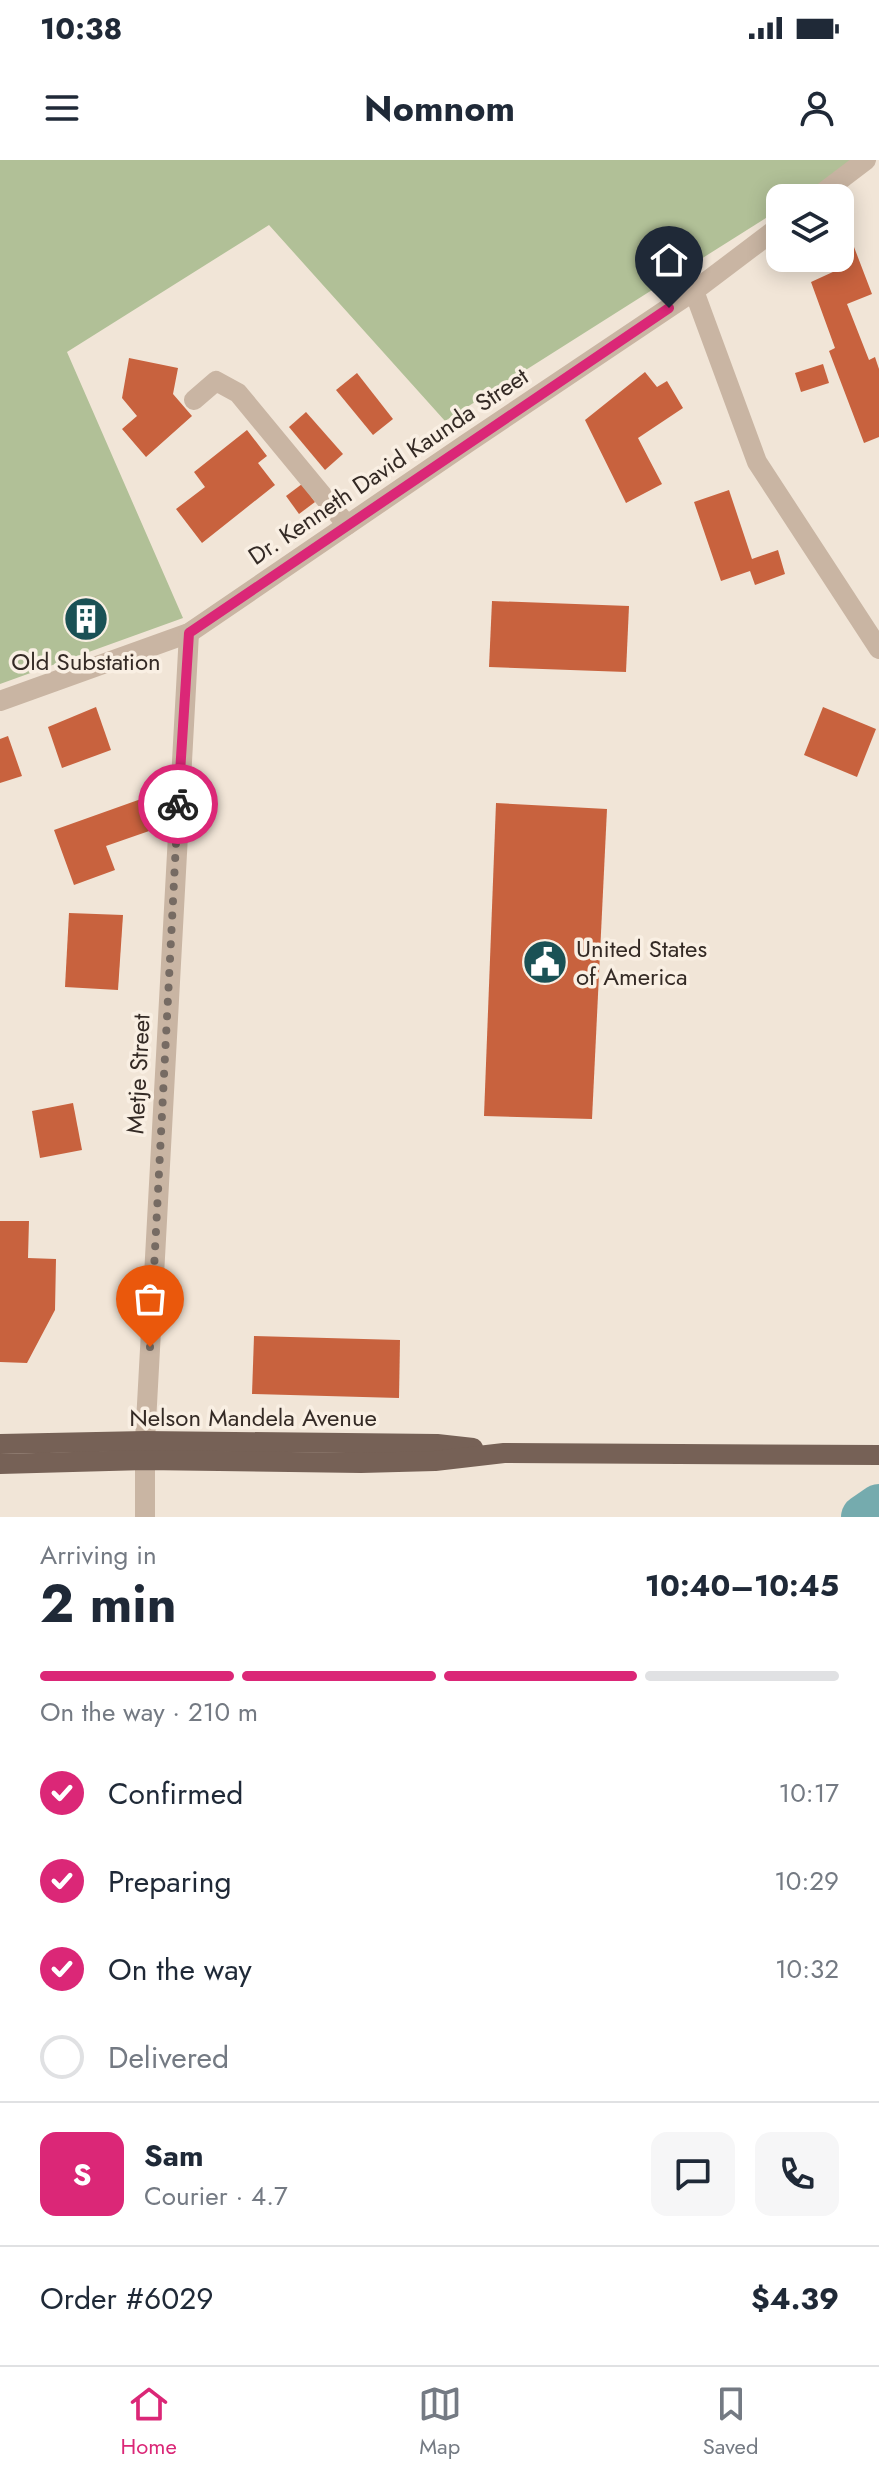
<!DOCTYPE html>
<html lang="en">
<head>
<meta charset="utf-8">
<style>
	body { margin:0; font-family:Jost,sans-serif; background:#f6f6f7; color:#1f2937; height:100vh; display:flex; flex-direction:column; font-size:30px; white-space:nowrap }
	* { box-sizing:border-box; margin:0 }
	p { font-size:26px; color:#747a83 }
	.icon { flex:none; width:44px; height:44px; fill:none; stroke:currentColor; stroke-width:2; stroke-linecap:round; stroke-linejoin:round }
	.map { position:relative; height:1357px; overflow:hidden }
	.details { display:flex; flex-direction:column; background:#fff; flex:1 }
	.details>* { flex:none }
	.fabs { position:absolute; left:766px; top:24px; display:grid; gap:16px }
	.fabs a { display:grid; place-items:center; width:88px; height:88px; border-radius:16px; background:#fff; box-shadow:0 4px 20px #0003; font-size:40px }
	.pin { position:absolute; display:grid; place-items:center; width:68px; height:68px; color:#fff; margin:-82px -34px; border-radius:50% 50% 50% 0; rotate:-45deg; box-shadow:0 0 8px #0007 }
	.pin .icon { rotate:45deg }
	.courier { position:absolute; display:grid; place-items:center; width:80px; height:80px; margin:-40px; border:6px solid #db2777; border-radius:50%; background:#fff; color:#222; box-shadow:0 2px 10px #0007 }
	.summary em { font-style:normal; font-weight:700 }
	.summary div { display:flex; flex-direction:column-reverse }
	.summary { display:flex; align-items:center; justify-content:space-between; height:136px; padding:0 40px }
	h1 { font-size:52px; font-weight:700; line-height:60px }
	.bar { display:grid; grid-template-columns:repeat(4,1fr); gap:12px 8px; align-content:center; height:96px; padding:0 40px }
	.bar i { height:10px; border-radius:6px; background:#e0e1e3 }
	.bar .selected { background:#db2777 }
	.bar p { grid-column:span 4 }
	.line { display:flex; align-items:center; gap:20px; padding:0 40px; border-top:2px solid #e0e1e3 }
	.line div { flex:1 }
	.round { display:grid; place-items:center; flex:none; width:84px; height:84px; border-radius:16px; background:#f6f6f7 }
	ol { padding:0 40px; list-style:none }
	li { display:flex; align-items:center; gap:24px; height:88px }
	li p { margin-inline-start:auto }
	li .icon { padding:8px; border-radius:50%; background:#db2777; color:#fff; stroke-width:4 }
	li:last-child { color:#747a83 }
	li i { width:44px; height:44px; border:4px solid #e0e1e3; border-radius:50% }
	.status { display:flex; justify-content:space-between; align-items:center; height:56px; padding:0 40px; background:#fff; direction:ltr }
	.status svg { height:22px; fill:currentColor }
	header { display:flex; justify-content:space-between; align-items:center; height:104px; padding:0 40px; background:#fff; font-size:36px; font-weight:700 }
	.dock { display:flex; justify-content:space-around; align-items:center; height:112px; border-top:2px solid #e0e1e3; background:#fff; font-size:22px; color:#747a83 }
	.dock a { display:grid; justify-items:center; gap:4px }
	.dock .selected { color:#db2777 }
	.map>svg:first-child { display:block }
	.green { fill:#b1c097 }
	.lines { fill:none; stroke-linecap:round; stroke-linejoin:round }
	.river { stroke:#75abae; stroke-width:44 }
	.building { fill:#c8623e }
	.minor { stroke:#c9b5a3; stroke-width:20 }
	.major { stroke:#766156; stroke-width:20 }
	.done { stroke:#766b63; stroke-width:8; stroke-dasharray:0 14.4 }
	.route { stroke:#db2777; stroke-width:10 }
	.labels { text-anchor:middle; dominant-baseline:central; stroke-width:7; stroke-linejoin:round; paint-order:stroke }
	.street-label { font-size:24px; fill:#342a25; stroke:#f9efe3 }
	.poi-label { font-size:24px; fill:#342a25; stroke:#f9efe3 }
</style>
</head>
<body>
<div class="status"><b>10:38</b><svg viewBox="0 0 49 12"><path d="M0 12V9h3v3zM5 12V6h3v6zM10 12V3h3v9zM15 12V0h3v12zM26 1h20v11H26zM47 4h2v5h-2z"/></svg></div>
<header><svg class="icon" aria-label="menu" viewBox="0 0 24 24"><path d="M4 6h16M4 12h16M4 18h16"/></svg>Nomnom<svg class="icon" aria-label="person" viewBox="0 0 24 24"><circle cx="12" cy="8" r="4"/><path d="M4 21q1-7 8-7t8 7"/></svg></header>
<div class="map">
<svg width="879" height="1357" viewBox="0 0 879 1357">
	<rect width="100%" height="100%" fill="#f1e5d7"/>
	<path class="green" d="M 0,0 L 863,0 L 798,38 L 780,38 L 780,49 L 445,261 L 269,65 L 67,192 L 183,458 L 0,524 Z"/>
	<g class="lines">
		<path class="river" d="M 863,1357 L 879,1346"/>
	</g>
	<g class="building">
		<path d="M 854,87 L 872,134 L 847,144 L 869,200 L 875,197 L 879,209 L 879,277 L 864,283 L 829,191 L 835,188 L 811,122 L 835,111 L 830,98 L 840,98 L 840,93 Z"/>
		<path d="M 129,198 L 178,208 L 173,234 L 192,256 L 146,297 L 122,269 L 137,256 L 122,238 Z"/>
		<path d="M 823,204 L 829,223 L 801,232 L 795,213 Z"/>
		<path d="M 645,212 L 657,227 L 667,221 L 683,248 L 638,278 L 662,324 L 626,343 L 585,260 Z"/>
		<path d="M 357,213 L 393,259 L 373,275 L 336,230 Z"/>
		<path d="M 306,252 L 343,294 L 325,310 L 289,267 Z"/>
		<path d="M 247,270 L 267,296 L 258,303 L 275,325 L 202,383 L 176,349 L 205,327 L 194,312 Z"/>
		<path d="M 302,324 L 315,342 L 299,354 L 286,336 Z"/>
		<path d="M 729,330 L 752,399 L 778,390 L 785,414 L 755,425 L 750,411 L 721,421 L 694,342 Z"/>
		<path d="M 492,441 L 629,446 L 626,512 L 489,507 Z"/>
		<path d="M 92,449 L 98,462 L 80,469 L 74,456 Z"/>
		<path d="M 96,547 L 111,590 L 62,608 L 48,567 Z"/>
		<path d="M 823,547 L 876,569 L 857,617 L 804,595 Z"/>
		<path d="M 8,576 L 22,616 L 0,623 L 0,579 Z"/>
		<path d="M 141,639 L 152,670 L 106,686 L 115,710 L 74,725 L 54,670 Z"/>
		<path d="M 496,643 L 607,649 L 592,959 L 484,956 Z"/>
		<path d="M 69,753 L 123,755 L 118,830 L 65,827 Z"/>
		<path d="M 73,943 L 82,990 L 40,998 L 32,951 Z"/>
		<path d="M 0,1061 L 29,1061 L 28,1098 L 56,1099 L 55,1150 L 27,1203 L 0,1202 Z"/>
		<path d="M 254,1176 L 400,1180 L 399,1238 L 252,1234 Z"/>
	</g>
	<g class="lines">
		<g class="minor">
			<path d="M 816,38 L 866,0"/>
			<path d="M 694,131 L 757,302 L 879,489"/>
			<path d="M 194,240 L 216,221 L 238,233 L 347,365"/>
			<path d="M 0,541 L 189,473 L 466,284 L 694,131 L 780,66"/>
			<path d="M 145,1357 L 145,1281 L 189,473"/>
		</g>
		<g class="major">
			<path d="M 0,1284 L 145,1281 L 437,1284 L 473,1288"/>
			<path d="M 0,1304 L 145,1300 L 361,1303 L 435,1301 L 504,1293 L 879,1295"/>
		</g>
	</g>
	<g class="lines">
		<path class="done" d="M 150,1187 L 178,644"/>
		<path class="route" d="M 178,644 L 189,473 L 669,148"/>
	</g>
	<defs>
		<g id="building-disc" transform="scale(2.3)"><circle r="9.5" fill="#1a5155" stroke="#f9efe3"/><path d="M-4-6H4V6H1V3H-1V6H-4ZM-2.5-4.3h1.7v1.8h-1.7ZM.8-4.3h1.7v1.8H.8ZM-2.5-1h1.7V.8h-1.7ZM.8-1h1.7V.8H.8Z" fill="#fff"/></g>
		<g id="civic-disc" transform="scale(2.3)"><circle r="9.5" fill="#1a5155" stroke="#f9efe3"/><path d="M-.6-6.5H3V-4.5H.6V-3L4-1V1h2V6H-6V1h2V-1L-.6-3ZM-1.2 2.5V6h2.4V2.5Z" fill="#fff"/></g>
	</defs>
	<g fill-rule="evenodd">
		<use href="#building-disc" x="86" y="459"/>
		<use href="#civic-disc" x="545" y="802"/>
	</g>
	<g class="labels">
		<g class="street-label">
			<text transform="translate(388 306) rotate(-34)">Dr. Kenneth David Kaunda Street</text>
			<text transform="translate(138 914) rotate(-87)">Metje Street</text>
			<text x="253" y="1257">Nelson Mandela Avenue</text>
		</g>
		<g class="poi-label">
			<text x="86" y="501">Old Substation</text>
			<text x="576" y="788" text-anchor="start">United States<tspan x="576" dy="28">of America</tspan></text>
		</g>
	</g>
</svg>
<div class="fabs">
<a><svg class="icon" aria-label="layers" viewBox="0 0 24 24"><path d="M12 4l9 5-9 5-9-5zM3 14l9 5 9-5"/></svg></a>
</div>
<div class="pin" style="left:150px;top:1187px;background:#ea580c"><svg class="icon" aria-label="bag" viewBox="0 0 24 24"><path d="M5 8h14l-1 12H6zM9 8a3 3 0 0 1 6 0"/></svg></div>
<div class="pin" style="left:669px;top:148px;background:#1f2937"><svg class="icon" aria-label="home" viewBox="0 0 24 24"><path d="M3 11l9-7 9 7M6 9v11h12V9"/></svg></div>
<div class="courier" style="left:178px;top:644px"><svg class="icon" aria-label="bike" viewBox="0 0 24 24"><circle cx="6" cy="16" r="4"/><circle cx="18" cy="16" r="4"/><path d="M6 16l4-8h5l3 8M10 8l3 8H6M13 5h3"/></svg></div>
</div>
<section class="details">
<div class="summary"><div><h1>2 min</h1><p>Arriving in</p></div><em>10:40–10:45</em></div>
<div class="bar"><i class="selected"></i><i class="selected"></i><i class="selected"></i><i></i><p>On the way · 210 m</p></div>
<ol>
<li><svg class="icon" aria-label="check" viewBox="0 0 24 24"><path d="M5 12l5 5 9-10"/></svg>Confirmed<p>10:17</p></li>
<li><svg class="icon" aria-label="check" viewBox="0 0 24 24"><path d="M5 12l5 5 9-10"/></svg>Preparing<p>10:29</p></li>
<li><svg class="icon" aria-label="check" viewBox="0 0 24 24"><path d="M5 12l5 5 9-10"/></svg>On the way<p>10:32</p></li>
<li><i></i>Delivered</li>
</ol>
<div class="line" style="height:144px"><b class="round" style="background:#db2777;color:#fff">S</b><div><b>Sam</b><p>Courier · 4.7</p></div><a class="round"><svg class="icon" aria-label="chat" viewBox="0 0 24 24"><path d="M4 5h16v11H9l-5 4z"/></svg></a><a class="round"><svg class="icon" aria-label="phone" viewBox="0 0 24 24"><path d="M5 4h4l2 5-3 2q2 4 5 5l2-3 5 2v4C11 20 4 13 5 4z"/></svg></a></div>
<div class="line" style="height:104px"><div>Order #6029</div><b>$4.39</b></div>
</section>
<nav class="dock">
<a class="selected"><svg class="icon" aria-label="home" viewBox="0 0 24 24"><path d="M3 11l9-7 9 7M6 9v11h12V9"/></svg>Home</a>
<a><svg class="icon" aria-label="map" viewBox="0 0 24 24"><path d="M3 6l6-2 6 2 6-2v14l-6 2-6-2-6 2zM9 4v14M15 6v14"/></svg>Map</a>
<a><svg class="icon" aria-label="saved" viewBox="0 0 24 24"><path d="M7 4h10v16l-5-4-5 4z"/></svg>Saved</a>
</nav>
</body>
</html>
